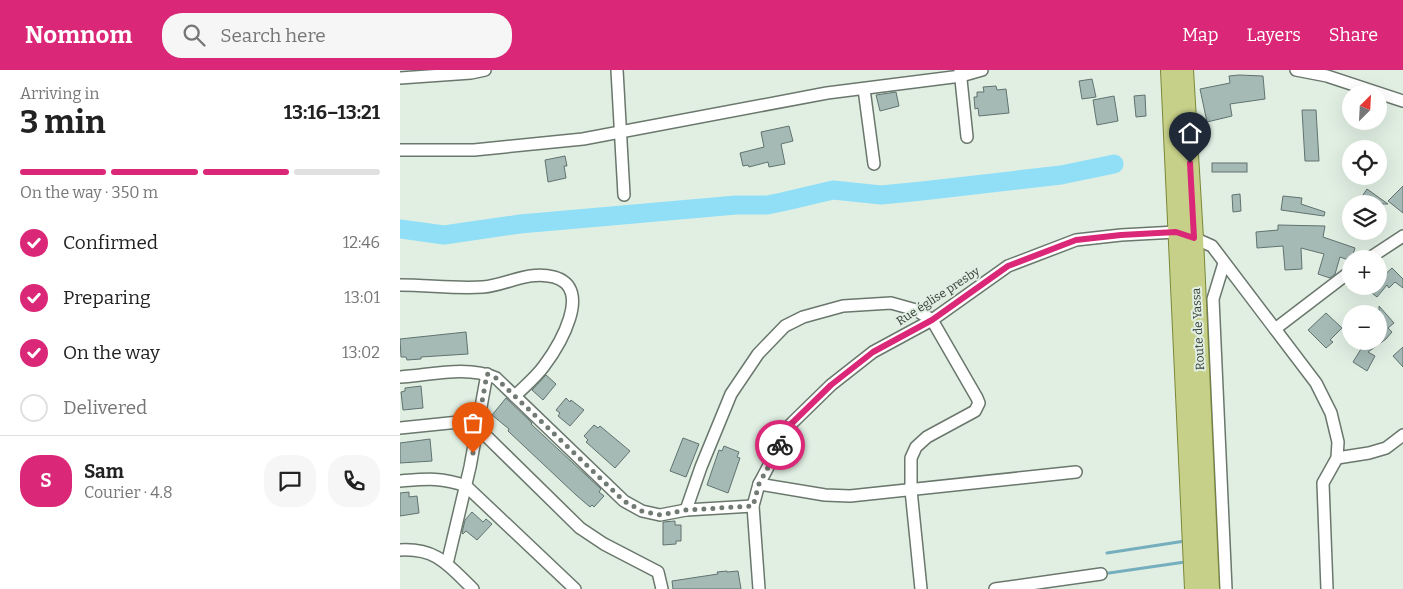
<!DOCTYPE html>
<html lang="en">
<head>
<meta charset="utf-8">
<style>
	body { margin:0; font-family:Bitter,serif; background:#f6f6f6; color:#222; height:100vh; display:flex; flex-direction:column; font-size:19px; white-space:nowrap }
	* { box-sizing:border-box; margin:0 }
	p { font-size:16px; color:#767676 }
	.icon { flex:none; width:28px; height:28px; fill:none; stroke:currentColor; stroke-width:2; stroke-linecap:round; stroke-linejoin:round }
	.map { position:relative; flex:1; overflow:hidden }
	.sheet { display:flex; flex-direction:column; background:#fff; width:400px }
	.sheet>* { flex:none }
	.needle { width:32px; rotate:24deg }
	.buttons { position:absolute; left:942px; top:15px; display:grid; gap:10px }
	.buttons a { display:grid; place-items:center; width:45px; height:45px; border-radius:50%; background:#fff; box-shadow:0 5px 20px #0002; font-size:25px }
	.pin { position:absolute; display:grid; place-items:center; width:42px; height:42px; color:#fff; margin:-51px -21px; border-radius:50% 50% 50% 0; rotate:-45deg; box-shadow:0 0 5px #0007 }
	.pin .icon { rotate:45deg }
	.courier { position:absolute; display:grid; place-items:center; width:50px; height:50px; margin:-25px; border:4px solid #db2777; border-radius:50%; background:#fff; color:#222; box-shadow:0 1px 6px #0007 }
	.summary em { font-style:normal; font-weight:700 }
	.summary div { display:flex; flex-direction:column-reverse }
	.summary { display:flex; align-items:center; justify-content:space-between; height:85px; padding:0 20px }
	h1 { font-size:32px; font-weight:700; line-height:38px }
	.bar { display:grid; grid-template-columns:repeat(4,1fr); gap:8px 5px; align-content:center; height:60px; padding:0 20px }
	.bar i { height:6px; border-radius:4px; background:#e0e0e0 }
	.bar .on { background:#db2777 }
	.bar p { grid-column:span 4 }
	.line { display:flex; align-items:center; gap:12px; padding:0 20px; border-top:1px solid #e0e0e0 }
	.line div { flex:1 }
	.round { display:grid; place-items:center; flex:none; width:52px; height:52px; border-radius:20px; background:#f6f6f6 }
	ol { padding:0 20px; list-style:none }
	li { display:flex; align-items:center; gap:15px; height:55px }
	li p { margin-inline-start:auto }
	li .icon { padding:5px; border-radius:50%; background:#db2777; color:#fff; stroke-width:4 }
	li:last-child { color:#767676 }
	li i { width:28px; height:28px; border:2px solid #e0e0e0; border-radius:50% }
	header { display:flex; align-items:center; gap:30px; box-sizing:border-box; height:70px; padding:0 25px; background:#db2777; color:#fff }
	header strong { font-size:24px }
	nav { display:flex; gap:28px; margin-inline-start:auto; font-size:18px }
	.search { width:350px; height:45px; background:#f6f6f6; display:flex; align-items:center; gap:12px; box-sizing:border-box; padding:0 18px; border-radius:20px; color:#767676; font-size:19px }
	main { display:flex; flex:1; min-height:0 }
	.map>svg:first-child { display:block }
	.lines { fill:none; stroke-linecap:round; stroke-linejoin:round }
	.stream { stroke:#75aebd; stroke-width:3 }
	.river { stroke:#90dff7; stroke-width:19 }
	.building { fill:#a5b9b5; stroke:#607370 }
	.minor-casing { stroke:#6a776c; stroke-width:14 }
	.primary-casing { stroke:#7b8838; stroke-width:20 }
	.minor { stroke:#fff; stroke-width:11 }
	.primary { stroke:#c6d088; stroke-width:18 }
	.done { stroke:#727b73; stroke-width:5; stroke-dasharray:0 9 }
	.route { stroke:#db2777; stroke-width:6 }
	.labels { text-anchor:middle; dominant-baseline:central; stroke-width:4; stroke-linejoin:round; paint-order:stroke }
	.street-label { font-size:12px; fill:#363c37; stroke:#e1efe3 }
</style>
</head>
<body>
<header>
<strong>Nomnom</strong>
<div class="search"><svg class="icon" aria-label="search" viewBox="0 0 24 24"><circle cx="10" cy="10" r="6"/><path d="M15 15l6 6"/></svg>Search here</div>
<nav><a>Map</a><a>Layers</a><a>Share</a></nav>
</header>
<main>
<section class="sheet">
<div class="summary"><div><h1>3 min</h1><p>Arriving in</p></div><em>13:16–13:21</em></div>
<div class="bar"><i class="on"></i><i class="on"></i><i class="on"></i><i></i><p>On the way · 350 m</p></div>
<ol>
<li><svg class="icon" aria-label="check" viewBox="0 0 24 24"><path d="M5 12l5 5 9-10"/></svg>Confirmed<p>12:46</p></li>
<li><svg class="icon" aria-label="check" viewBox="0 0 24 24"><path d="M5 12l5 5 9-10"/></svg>Preparing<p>13:01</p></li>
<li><svg class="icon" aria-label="check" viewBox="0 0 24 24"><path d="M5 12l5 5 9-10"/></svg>On the way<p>13:02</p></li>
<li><i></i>Delivered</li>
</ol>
<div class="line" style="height:90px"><b class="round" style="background:#db2777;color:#fff">S</b><div><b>Sam</b><p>Courier · 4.8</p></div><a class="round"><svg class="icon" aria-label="chat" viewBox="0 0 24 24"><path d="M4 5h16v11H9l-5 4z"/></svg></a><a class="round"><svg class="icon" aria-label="phone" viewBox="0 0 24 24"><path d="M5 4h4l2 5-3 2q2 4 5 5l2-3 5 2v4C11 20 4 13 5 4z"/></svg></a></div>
</section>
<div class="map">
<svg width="1003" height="519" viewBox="0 0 1003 519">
	<rect width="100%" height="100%" fill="#e1efe3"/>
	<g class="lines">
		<g class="stream">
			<path d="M 707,483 L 785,471"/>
			<path d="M 709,503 L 785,492"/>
		</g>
		<path class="river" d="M 0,159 L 44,165 L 120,154 L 336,135 L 367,135 L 382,132 L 433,120 L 481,125 L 522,121 L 661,105 L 714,94"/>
	</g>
	<g class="building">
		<path d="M 839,5 L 863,6 L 865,29 L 830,34 L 832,46 L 807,52 L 800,19 L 830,13 L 829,6 Z"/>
		<path d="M 692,9 L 696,27 L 682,29 L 679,11 Z"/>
		<path d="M 596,16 L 597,20 L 606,19 L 609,43 L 579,46 L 578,38 L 575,39 L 574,27 L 577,27 L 577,22 L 584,22 L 583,17 Z"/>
		<path d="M 496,22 L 499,36 L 480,41 L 476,25 Z"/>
		<path d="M 745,25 L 746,46 L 736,47 L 734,26 Z"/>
		<path d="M 714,26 L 718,51 L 697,55 L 693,30 Z"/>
		<path d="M 902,40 L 916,40 L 919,91 L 905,91 Z"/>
		<path d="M 389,56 L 393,71 L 381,74 L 385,94 L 369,97 L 368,92 L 349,97 L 348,95 L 343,96 L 340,83 L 364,77 L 361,62 Z"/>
		<path d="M 165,86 L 167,96 L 164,96 L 166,108 L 148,112 L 145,90 Z"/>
		<rect x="812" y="93" width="35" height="9"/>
		<path d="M 1003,116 L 1003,143 L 988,131 Z"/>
		<path d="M 967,119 L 988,134 L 957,134 Z"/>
		<path d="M 840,124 L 841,141 L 833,142 L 832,125 Z"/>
		<path d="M 883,126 L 902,128 L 901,134 L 925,142 L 924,146 L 881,140 Z"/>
		<path d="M 878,155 L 925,156 L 923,167 L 955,178 L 951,191 L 940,187 L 935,204 L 930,208 L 918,204 L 924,184 L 901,178 L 902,199 L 885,200 L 883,176 L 857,178 L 856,162 L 878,160 Z"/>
		<path d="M 992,198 L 1003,209 L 1003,218 L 995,212 L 989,218 L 987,215 L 977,227 L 968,220 L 972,216 L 979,216 L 979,210 Z"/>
		<path d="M 979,236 L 994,253 L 988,258 L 992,262 L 986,269 L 968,282 L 975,286 L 967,301 L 953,292 L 966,271 L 979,271 Z"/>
		<path d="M 926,243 L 942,258 L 930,270 L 933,272 L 926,278 L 908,260 Z"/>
		<path d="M 66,262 L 68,284 L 21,287 L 21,289 L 7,290 L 6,287 L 1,287 L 0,269 Z"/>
		<path d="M 1003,277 L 1003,297 L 993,286 Z"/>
		<path d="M 146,305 L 156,314 L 143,330 L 132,320 Z"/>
		<path d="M 21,316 L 23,338 L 3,340 L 1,322 L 5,321 L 5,318 Z"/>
		<path d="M 106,328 L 132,353 L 131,354 L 201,419 L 199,422 L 204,426 L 194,437 L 192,435 L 190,437 L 176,425 L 108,361 L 109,359 L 92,345 Z"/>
		<path d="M 166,328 L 170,332 L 171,330 L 184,340 L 170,356 L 158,346 L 160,343 L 156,340 Z"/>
		<path d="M 194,355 L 198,358 L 200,356 L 230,381 L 215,398 L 186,372 L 188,370 L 184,366 Z"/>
		<path d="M 283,368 L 299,374 L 286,407 L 270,401 Z"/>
		<path d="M 30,369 L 32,391 L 0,393 L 0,373 Z"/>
		<path d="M 324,376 L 339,382 L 337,387 L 340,388 L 328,423 L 307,415 L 319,380 L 322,381 Z"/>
		<path d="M 9,422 L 9,427 L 17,426 L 19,443 L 0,446 L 0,423 Z"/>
		<path d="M 72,442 L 83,452 L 86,449 L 92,454 L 77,470 L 66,461 L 63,464 L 62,463 L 65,450 Z"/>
		<path d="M 275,451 L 275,455 L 281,455 L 281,471 L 276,471 L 276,474 L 263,475 L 263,452 Z"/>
		<path d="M 327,501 L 327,502 L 338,501 L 341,519 L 273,519 L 272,511 L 318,504 L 317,502 Z"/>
	</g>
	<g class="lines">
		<g class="minor-casing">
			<g id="minor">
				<path d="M 217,0 L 224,125"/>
				<path d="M 560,0 L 567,67"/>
				<path d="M 896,0 L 927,6 L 1003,31"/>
				<path d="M 0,8 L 71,3 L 85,0"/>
				<path d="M 464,19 L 474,94"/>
				<path d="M 0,80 L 74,80 L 183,69 L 427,23 L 561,6 L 582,0"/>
				<path d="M 968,189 L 1003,166"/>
				<path d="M 824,193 L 813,229 L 826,519"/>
				<path d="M 0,215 C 28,215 56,219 83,217 C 107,215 128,200 154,207 C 194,218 159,276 144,296 C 136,307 125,316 115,326"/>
				<path d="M 875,259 L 951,201"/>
				<path d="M 0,307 C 31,305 67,295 96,308 L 224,431 L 242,441 L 260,445 L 286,440 L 353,436"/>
				<path d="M 0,358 L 59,352 L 77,357 L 180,458 L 204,474 L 258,502 L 262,519"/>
				<path d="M 937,388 L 969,383 L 986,378 L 1003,365"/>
				<path d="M 0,411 C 26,409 41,407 66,416 L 175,519"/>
				<path d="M 359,414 L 425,425 L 450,426 L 676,402"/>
				<path d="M 286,440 L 301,397 L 331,324 L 358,284 L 385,256 L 403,247 L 443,236 L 491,233 L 516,240 L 532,250 L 577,328 L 579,333 L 575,341 L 527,367 L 516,377 L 511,388 L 511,420 L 521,519"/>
				<path d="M 0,480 C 37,478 48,495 73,519"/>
				<path d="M 47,494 L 70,397 L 87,304"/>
				<path d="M 359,519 L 353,436 L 359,414 L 391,354 L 431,315 L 473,282 L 532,250 L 608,196 L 676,170 L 721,165 L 776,162 L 794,168 L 812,176 L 916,313 L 931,343 L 938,372 L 937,388 L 923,413 L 927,519"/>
				<path d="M 595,519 L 701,504"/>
			</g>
		</g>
		<g class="primary-casing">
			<g id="primary">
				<path d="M 770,0 L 794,519"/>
				<path d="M 784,0 L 794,168 L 810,519"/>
			</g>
		</g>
		<use href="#minor" class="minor"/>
		<use href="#primary" class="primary"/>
	</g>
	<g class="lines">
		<path class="done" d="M 73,383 L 87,304 L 96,308 L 224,431 L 242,441 L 260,445 L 286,440 L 353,436 L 359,414 L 380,375"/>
		<path class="route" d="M 380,375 L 391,354 L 431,315 L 473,282 L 532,250 L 608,196 L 676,170 L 721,165 L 776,162 L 794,168 L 790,93"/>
	</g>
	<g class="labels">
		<g class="street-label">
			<text transform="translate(538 226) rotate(-33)">Rue église presby</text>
			<text transform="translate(798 259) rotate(-93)">Route de Yassa</text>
		</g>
	</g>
</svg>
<div class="buttons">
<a><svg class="needle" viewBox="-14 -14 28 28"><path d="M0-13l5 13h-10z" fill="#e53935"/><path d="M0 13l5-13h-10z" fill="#767676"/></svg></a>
<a><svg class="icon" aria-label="locate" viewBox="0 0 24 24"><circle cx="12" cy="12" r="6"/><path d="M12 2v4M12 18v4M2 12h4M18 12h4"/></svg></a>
<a><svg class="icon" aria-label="layers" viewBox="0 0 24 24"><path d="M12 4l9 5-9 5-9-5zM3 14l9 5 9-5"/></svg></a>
<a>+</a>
<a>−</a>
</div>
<div class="pin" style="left:73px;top:383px;background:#ea580c"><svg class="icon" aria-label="bag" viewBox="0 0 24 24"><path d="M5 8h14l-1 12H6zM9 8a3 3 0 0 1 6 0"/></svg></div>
<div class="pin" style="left:790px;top:93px;background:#1f2937"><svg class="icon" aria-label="home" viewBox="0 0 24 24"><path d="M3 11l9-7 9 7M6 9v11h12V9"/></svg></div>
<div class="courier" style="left:380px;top:375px"><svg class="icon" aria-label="bike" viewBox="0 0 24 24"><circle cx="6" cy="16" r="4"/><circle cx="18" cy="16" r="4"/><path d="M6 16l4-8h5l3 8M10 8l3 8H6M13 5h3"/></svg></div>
</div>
</main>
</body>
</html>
